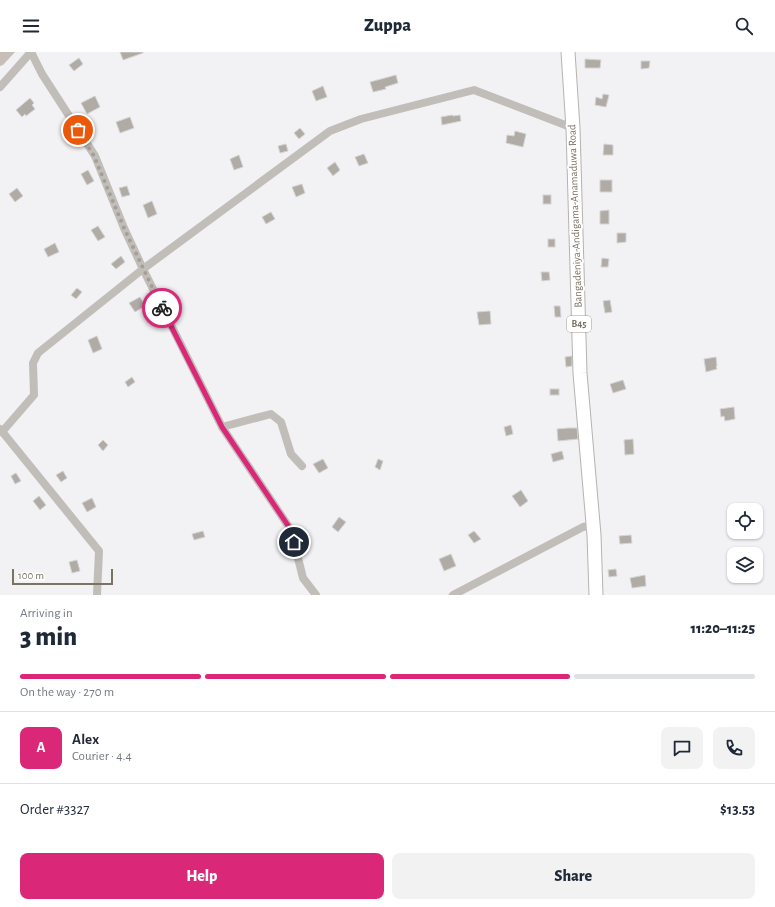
<!DOCTYPE html>
<html lang="en">
<head>
<meta charset="utf-8">
<style>
	body { margin:0; font-family:"Alegreya Sans",sans-serif; background:#f2f2f3; color:#1f2937; height:100vh; display:flex; flex-direction:column; font-size:15px; white-space:nowrap }
	* { box-sizing:border-box; margin:0 }
	p { font-size:13px; color:#747a83 }
	.icon { flex:none; width:22px; height:22px; fill:none; stroke:currentColor; stroke-width:2; stroke-linecap:round; stroke-linejoin:round }
	.map { position:relative; height:543px; overflow:hidden }
	.side { display:flex; flex-direction:column; background:#fff; flex:1 }
	.side>* { flex:none }
	.tools { position:absolute; left:727px; top:451px; display:grid; gap:8px }
	.tools a { display:grid; place-items:center; width:36px; height:36px; border-radius:8px; background:#fff; box-shadow:0 1px 3px #0004; font-size:20px }
	.scale { position:absolute; left:12px; bottom:10px; width:101px; box-sizing:border-box; padding-left:4px; border:2px solid #7a7263; border-top:0; font-size:11px; line-height:14px; white-space:nowrap; color:#7a7263; -webkit-text-stroke:3px #fff; paint-order:stroke }
	.pin { position:absolute; display:grid; place-items:center; width:34px; height:34px; color:#fff; margin:-17px; border:2px solid #fff; border-radius:50%; box-shadow:0 1px 4px #0007 }
	.courier { position:absolute; display:grid; place-items:center; width:40px; height:40px; margin:-20px; border:3px solid #db2777; border-radius:50%; background:#fff; color:#222; box-shadow:0 1px 5px #0007 }
	.overview em { font-style:normal; font-weight:800 }
	.overview div { display:flex; flex-direction:column-reverse }
	.overview { display:flex; align-items:center; justify-content:space-between; height:68px; padding:0 20px }
	h1 { font-size:26px; font-weight:800; line-height:30px }
	.bar { display:grid; grid-template-columns:repeat(4,1fr); gap:6px 4px; align-content:center; height:48px; padding:0 20px }
	.bar i { height:5px; border-radius:3px; background:#e0e1e3 }
	.bar .current { background:#db2777 }
	.bar p { grid-column:span 4 }
	.line { display:flex; align-items:center; gap:10px; padding:0 20px; border-top:1px solid #e0e1e3 }
	.line div { flex:1 }
	.round { display:grid; place-items:center; flex:none; width:42px; height:42px; border-radius:8px; background:#f2f2f3 }
	.primary-button { display:flex; gap:8px; margin-top:auto; padding:8px 20px }
	.primary-button a { flex:1; height:46px; border-radius:8px; background:#db2777; color:#fff; font-size:16px; font-weight:800; line-height:46px; text-align:center }
	.primary-button a+a { background:#f2f2f3; color:#1f2937 }
	header { display:flex; justify-content:space-between; align-items:center; height:52px; padding:0 20px; background:#fff; font-size:18px; font-weight:800 }
	.map>svg:first-child { display:block }
	.water { fill:#c6beb7 }
	.building { fill:#b0aba4; stroke:#d4d4d6 }
	.lines { fill:none; stroke-linecap:round; stroke-linejoin:round }
	.primary-casing { stroke:#b5b3ae; stroke-width:15 }
	.street { stroke:#c1beba; stroke-width:8 }
	.primary { stroke:#fff; stroke-width:13 }
	.done { stroke:#a49e96; stroke-width:4; stroke-dasharray:0 7.2 }
	.route { stroke:#db2777; stroke-width:5 }
	.labels { text-anchor:middle; dominant-baseline:central; stroke-width:4; stroke-linejoin:round; paint-order:stroke }
	.shield { fill:#fff; stroke:#a29c92; stroke-width:1 }
	.shield-label { font-size:10px; font-weight:bold; fill:#7a7263 }
	.street-label { font-size:11px; fill:#7a7263; stroke:#fff }
</style>
</head>
<body>
<header><svg class="icon" aria-label="menu" viewBox="0 0 24 24"><path d="M4 6h16M4 12h16M4 18h16"/></svg>Zuppa<svg class="icon" aria-label="search" viewBox="0 0 24 24"><circle cx="10" cy="10" r="6"/><path d="M15 15l6 6"/></svg></header>
<div class="map">
<svg width="775" height="543" viewBox="0 0 775 543">
	<rect width="100%" height="100%" fill="#f2f1f4"/>
	<path class="water" d="M 0,0 L 15,0 L 3,13 L 0,14 Z"/>
	<g class="building">
		<path d="M 120,0 L 143,0 L 143,1 L 123,8 Z"/>
		<path d="M 79,6 L 83,12 L 74,19 L 69,13 Z"/>
		<path d="M 585,7 L 601,8 L 600,16 L 585,16 Z"/>
		<path d="M 641,9 L 650,9 L 649,16 L 641,17 Z"/>
		<path d="M 396,23 L 398,31 L 385,35 L 386,37 L 373,40 L 370,30 Z"/>
		<path d="M 323,34 L 327,45 L 316,49 L 312,39 Z"/>
		<path d="M 603,42 L 609,43 L 606,55 L 595,53 L 596,45 L 602,47 Z"/>
		<path d="M 95,44 L 100,55 L 87,62 L 81,51 Z"/>
		<path d="M 30,46 L 34,51 L 32,53 L 35,57 L 26,64 L 25,62 L 22,65 L 16,58 Z"/>
		<path d="M 452,63 L 453,64 L 460,63 L 461,69 L 442,73 L 441,65 Z"/>
		<path d="M 130,65 L 134,76 L 120,81 L 116,70 Z"/>
		<path d="M 300,76 L 305,82 L 299,87 L 294,81 Z"/>
		<path d="M 515,79 L 526,82 L 523,95 L 506,91 L 507,83 L 514,84 Z"/>
		<path d="M 286,92 L 288,99 L 280,101 L 278,94 Z"/>
		<path d="M 604,92 L 613,93 L 613,103 L 603,103 Z"/>
		<path d="M 364,102 L 368,111 L 359,114 L 355,105 Z"/>
		<path d="M 239,103 L 243,115 L 234,118 L 230,107 Z"/>
		<path d="M 335,110 L 340,118 L 333,124 L 327,116 Z"/>
		<path d="M 88,118 L 94,129 L 87,133 L 81,122 Z"/>
		<rect x="600" y="128" width="12" height="12"/>
		<path d="M 302,132 L 305,141 L 296,145 L 292,135 Z"/>
		<path d="M 127,134 L 130,143 L 122,145 L 119,136 Z"/>
		<path d="M 17,136 L 23,144 L 15,150 L 9,142 Z"/>
		<rect x="543" y="143" width="8" height="9"/>
		<path d="M 152,149 L 157,162 L 148,166 L 143,153 Z"/>
		<path d="M 609,158 L 609,172 L 600,172 L 600,159 Z"/>
		<path d="M 271,160 L 275,167 L 266,172 L 262,165 Z"/>
		<path d="M 98,174 L 105,185 L 98,189 L 91,178 Z"/>
		<path d="M 617,181 L 626,181 L 626,190 L 617,191 Z"/>
		<rect x="548" y="187" width="7" height="8"/>
		<path d="M 55,191 L 59,200 L 48,205 L 44,197 Z"/>
		<path d="M 121,204 L 125,210 L 116,217 L 111,212 Z"/>
		<path d="M 602,206 L 609,207 L 608,215 L 601,215 Z"/>
		<path d="M 541,220 L 549,220 L 550,228 L 542,229 Z"/>
		<path d="M 77,236 L 82,240 L 76,247 L 71,243 Z"/>
		<path d="M 140,245 L 145,254 L 135,260 L 129,251 Z"/>
		<path d="M 610,248 L 612,260 L 605,261 L 603,249 Z"/>
		<path d="M 554,254 L 560,254 L 561,265 L 555,265 Z"/>
		<path d="M 490,259 L 491,272 L 479,273 L 477,260 Z"/>
		<path d="M 97,284 L 102,297 L 93,301 L 88,288 Z"/>
		<path d="M 572,304 L 572,314 L 566,315 L 565,305 Z"/>
		<path d="M 716,305 L 717,314 L 716,314 L 717,317 L 706,320 L 704,307 Z"/>
		<path d="M 132,325 L 135,330 L 128,335 L 125,330 Z"/>
		<path d="M 623,328 L 626,337 L 613,341 L 610,332 Z"/>
		<rect x="550" y="337" width="9" height="6"/>
		<path d="M 734,355 L 735,367 L 725,369 L 724,364 L 721,365 L 720,357 Z"/>
		<path d="M 511,373 L 513,382 L 506,384 L 504,375 Z"/>
		<path d="M 568,376 L 577,376 L 578,387 L 558,389 L 557,377 Z"/>
		<path d="M 633,387 L 634,402 L 625,403 L 624,388 Z"/>
		<path d="M 103,388 L 108,393 L 103,399 L 98,393 Z"/>
		<path d="M 562,399 L 564,407 L 553,410 L 551,402 Z"/>
		<path d="M 323,407 L 328,416 L 319,421 L 313,412 Z"/>
		<path d="M 378,407 L 383,409 L 380,418 L 375,415 Z"/>
		<path d="M 63,419 L 67,426 L 61,430 L 56,423 Z"/>
		<path d="M 16,421 L 21,429 L 15,432 L 11,424 Z"/>
		<path d="M 521,438 L 528,449 L 520,455 L 512,444 Z"/>
		<path d="M 39,444 L 46,453 L 40,458 L 33,449 Z"/>
		<path d="M 92,446 L 96,455 L 87,460 L 82,451 Z"/>
		<path d="M 339,465 L 346,470 L 338,480 L 332,475 Z"/>
		<path d="M 203,479 L 205,485 L 194,488 L 192,482 Z"/>
		<path d="M 474,479 L 481,487 L 474,491 L 468,483 Z"/>
		<path d="M 631,483 L 632,491 L 620,492 L 619,484 Z"/>
		<path d="M 451,502 L 456,514 L 444,519 L 439,507 Z"/>
		<path d="M 77,508 L 80,519 L 72,521 L 69,510 Z"/>
		<path d="M 616,517 L 617,524 L 609,525 L 608,518 Z"/>
		<path d="M 645,523 L 646,534 L 632,536 L 630,526 Z"/>
	</g>
	<g class="lines">
		<g class="primary-casing">
			<path id="primary" d="M 568,0 L 573,76 L 580,321 L 594,483 L 596,543"/>
		</g>
		<g class="street">
			<path d="M 31,0 L 42,22 L 95,104 L 124,176 L 143,217 L 222,375 L 291,478 L 303,526 L 316,543"/>
			<path d="M 0,35 L 31,0"/>
			<path d="M 222,375 L 271,362 L 281,370 L 291,402 L 302,414"/>
			<path d="M 0,377 L 99,499 L 97,543"/>
			<path d="M 2,380 L 34,343 L 33,311 L 38,301 L 143,217 L 330,79 L 361,67 L 474,38 L 573,76"/>
			<path d="M 453,543 L 583,475 L 593,473"/>
		</g>
		<use href="#primary" class="primary"/>
	</g>
	<g class="lines">
		<path class="done" d="M 78,78 L 94,104 L 124,176 L 162,256"/>
		<path class="route" d="M 162,256 L 222,375 L 291,478 L 294,490"/>
	</g>
	<g class="labels">
		<rect class="shield" x="567" y="264" width="24" height="16" rx="3"/>
		<g class="shield-label">
			<text x="579" y="272">B45</text>
		</g>
		<g class="street-label">
			<text transform="translate(575 164) rotate(-92)">Bangadeniya-Andigama-Anamaduwa Road</text>
		</g>
	</g>
</svg>
<div class="tools">
<a><svg class="icon" aria-label="locate" viewBox="0 0 24 24"><circle cx="12" cy="12" r="6"/><path d="M12 2v4M12 18v4M2 12h4M18 12h4"/></svg></a>
<a><svg class="icon" aria-label="layers" viewBox="0 0 24 24"><path d="M12 4l9 5-9 5-9-5zM3 14l9 5 9-5"/></svg></a>
</div>
<div class="scale">100 m</div>
<div class="pin" style="left:78px;top:78px;background:#ea580c"><svg class="icon" aria-label="bag" viewBox="0 0 24 24"><path d="M5 8h14l-1 12H6zM9 8a3 3 0 0 1 6 0"/></svg></div>
<div class="pin" style="left:294px;top:490px;background:#1f2937"><svg class="icon" aria-label="home" viewBox="0 0 24 24"><path d="M3 11l9-7 9 7M6 9v11h12V9"/></svg></div>
<div class="courier" style="left:162px;top:256px"><svg class="icon" aria-label="bike" viewBox="0 0 24 24"><circle cx="6" cy="16" r="4"/><circle cx="18" cy="16" r="4"/><path d="M6 16l4-8h5l3 8M10 8l3 8H6M13 5h3"/></svg></div>
</div>
<section class="side">
<div class="overview"><div><h1>3 min</h1><p>Arriving in</p></div><em>11:20–11:25</em></div>
<div class="bar"><i class="current"></i><i class="current"></i><i class="current"></i><i></i><p>On the way · 270 m</p></div>
<div class="line" style="height:72px"><b class="round" style="background:#db2777;color:#fff">A</b><div><b>Alex</b><p>Courier · 4.4</p></div><a class="round"><svg class="icon" aria-label="chat" viewBox="0 0 24 24"><path d="M4 5h16v11H9l-5 4z"/></svg></a><a class="round"><svg class="icon" aria-label="phone" viewBox="0 0 24 24"><path d="M5 4h4l2 5-3 2q2 4 5 5l2-3 5 2v4C11 20 4 13 5 4z"/></svg></a></div>
<div class="line" style="height:52px"><div>Order #3327</div><b>$13.53</b></div>
<div class="primary-button"><a>Help</a><a>Share</a></div>
</section>
</body>
</html>
